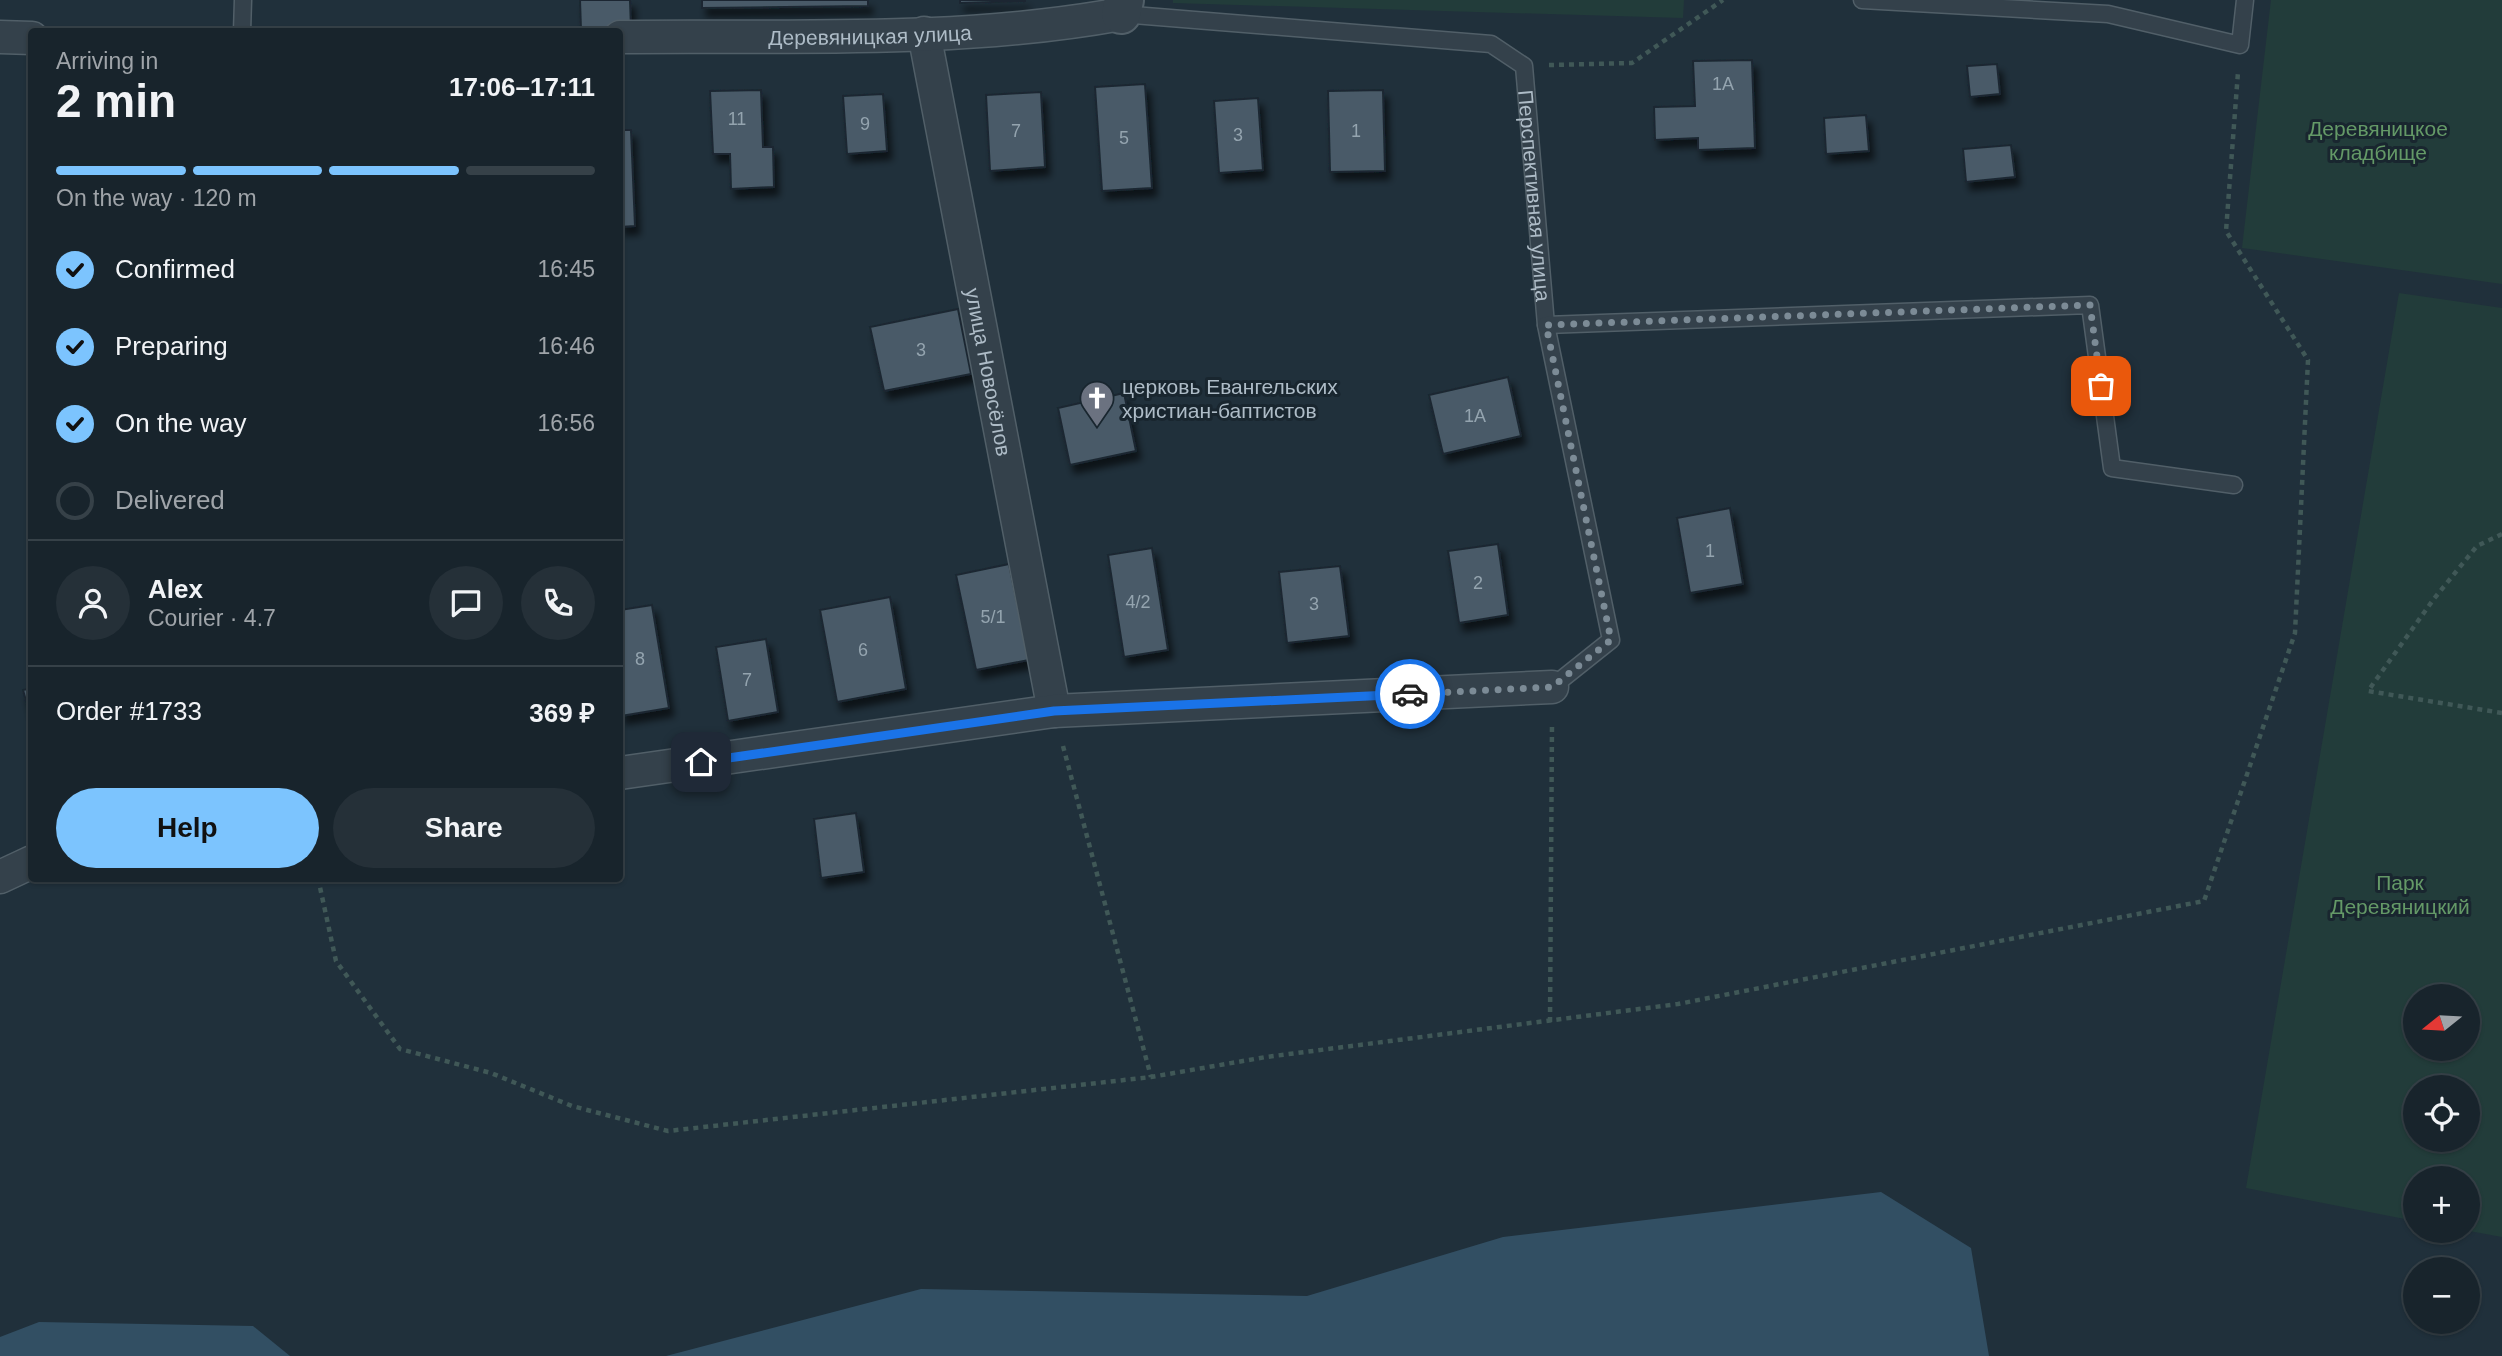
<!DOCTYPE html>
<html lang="en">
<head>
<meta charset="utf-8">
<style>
	body { margin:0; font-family:Helvetica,sans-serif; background:#253038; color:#f1f3f6; height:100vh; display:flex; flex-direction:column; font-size:26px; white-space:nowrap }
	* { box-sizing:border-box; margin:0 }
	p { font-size:23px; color:#9fa4a9 }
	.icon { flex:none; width:38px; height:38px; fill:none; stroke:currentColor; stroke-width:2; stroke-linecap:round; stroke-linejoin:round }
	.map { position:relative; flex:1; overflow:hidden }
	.drawer { position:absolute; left:28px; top:28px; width:595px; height:854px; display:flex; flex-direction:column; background:#18242c; border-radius:7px; box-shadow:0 2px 5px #0004,0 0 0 2px #364148 }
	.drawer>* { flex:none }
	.needle { width:46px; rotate:252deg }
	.controls { position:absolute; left:2403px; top:984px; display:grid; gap:14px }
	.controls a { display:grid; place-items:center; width:77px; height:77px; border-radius:50%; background:#18242c; box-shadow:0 2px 5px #0004,0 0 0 2px #364148; font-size:35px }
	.pin { position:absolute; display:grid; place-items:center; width:60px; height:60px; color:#fff; margin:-30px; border-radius:14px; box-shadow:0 4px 10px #0006 }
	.courier { position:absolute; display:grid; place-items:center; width:70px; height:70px; margin:-35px; border:5px solid #1a73e8; border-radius:50%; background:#fff; color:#222; box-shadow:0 2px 9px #0007 }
	.overview em { font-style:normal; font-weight:700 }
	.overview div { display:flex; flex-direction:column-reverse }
	.overview { display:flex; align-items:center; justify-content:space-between; height:119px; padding:0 28px }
	h1 { font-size:46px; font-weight:700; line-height:52px }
	.bar { display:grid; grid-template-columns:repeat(4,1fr); gap:10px 7px; align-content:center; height:84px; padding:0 28px }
	.bar i { height:9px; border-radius:5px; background:#364148 }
	.bar .on { background:#7cc4fe }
	.bar p { grid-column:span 4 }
	.line { display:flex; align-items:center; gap:18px; padding:0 28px; border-top:2px solid #364148 }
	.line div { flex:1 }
	.round { display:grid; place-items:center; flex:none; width:74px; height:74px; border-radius:37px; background:#253038 }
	ol { padding:0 28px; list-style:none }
	li { display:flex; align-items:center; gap:21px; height:77px }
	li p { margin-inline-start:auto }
	li .icon { padding:7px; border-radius:50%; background:#7cc4fe; color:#111; stroke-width:4 }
	li:last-child { color:#9fa4a9 }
	li i { width:38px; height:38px; border:4px solid #364148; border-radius:50% }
	.primary-button { display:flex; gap:14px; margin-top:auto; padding:14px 28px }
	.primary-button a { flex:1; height:80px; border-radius:42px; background:#7cc4fe; color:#111; font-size:28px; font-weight:700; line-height:80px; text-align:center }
	.primary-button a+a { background:#253038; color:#f1f3f6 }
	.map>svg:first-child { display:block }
	.green { fill:#223c3a; fill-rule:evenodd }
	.water { fill:#324f63 }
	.building { fill:#485a67; stroke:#1b2831; stroke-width:2; filter:url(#shadow) }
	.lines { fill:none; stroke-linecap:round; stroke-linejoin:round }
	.service-casing { stroke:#515f68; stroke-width:19 }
	.minor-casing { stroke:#515f68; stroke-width:35 }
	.tertiary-casing { stroke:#515f68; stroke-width:42 }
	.path { stroke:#405857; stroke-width:4.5; stroke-dasharray:5 5; stroke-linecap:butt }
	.service { stroke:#34414b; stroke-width:16 }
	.minor { stroke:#34414b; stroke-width:32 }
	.tertiary { stroke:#34414b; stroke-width:38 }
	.done { stroke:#7c8b96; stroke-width:7; stroke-dasharray:0 12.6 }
	.route { stroke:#1a73e8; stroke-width:9 }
	.labels { text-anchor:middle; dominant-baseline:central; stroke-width:6; stroke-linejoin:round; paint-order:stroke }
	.number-label { font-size:18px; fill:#94a4af }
	.street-label { font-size:21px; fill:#aebcc7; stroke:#19262f }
	.park-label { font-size:21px; fill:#649967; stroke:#19262f }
	.poi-label { font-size:21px; fill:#aebcc7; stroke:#19262f; text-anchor:start }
</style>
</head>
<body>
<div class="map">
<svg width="2502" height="1356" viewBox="0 0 2502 1356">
	<defs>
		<filter id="shadow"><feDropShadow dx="4.5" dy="8" stdDeviation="3.5" flood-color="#0009"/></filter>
	</defs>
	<rect width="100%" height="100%" fill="#20303b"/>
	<g class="green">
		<path d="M 1173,0 L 1684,0 L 1683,18 L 1173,3 Z"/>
		<path d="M 2271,0 L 2502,0 L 2502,284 L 2242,248 Z"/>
		<path d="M 2399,293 L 2502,308 L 2502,1237 L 2464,1230 L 2468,1230 L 2468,1178 L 2415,1178 L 2415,1221 L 2246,1188 ZM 2415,996 L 2468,996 L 2468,1048 L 2415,1048 ZM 2415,1087 L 2468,1087 L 2468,1139 L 2415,1139 Z"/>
	</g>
	<g class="water">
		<path d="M 1881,1192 L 1971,1248 L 1989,1356 L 666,1356 L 921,1289 L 1307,1296 L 1503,1237 Z"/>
		<path d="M 39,1322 L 253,1326 L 290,1356 L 0,1356 L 0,1337 Z"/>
	</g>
	<g class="building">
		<path d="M 580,0 L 630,0 L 631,29 L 581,30 Z"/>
		<path d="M 702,0 L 868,0 L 868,6 L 702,8 Z"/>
		<path d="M 960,0 L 1025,0 L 1025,1 L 960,3 Z"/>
		<path d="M 1752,60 L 1755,148 L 1698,150 L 1698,138 L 1655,140 L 1654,107 L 1695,106 L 1693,61 Z"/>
		<path d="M 1997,64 L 2000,94 L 1970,97 L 1967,66 Z"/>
		<path d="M 1145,84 L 1152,188 L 1102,191 L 1095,87 Z"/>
		<path d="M 761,90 L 763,147 L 773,147 L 774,187 L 731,189 L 730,154 L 713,154 L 710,91 Z"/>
		<path d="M 1383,90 L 1385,171 L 1330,172 L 1328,91 Z"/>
		<path d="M 1041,92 L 1045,167 L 990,171 L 986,95 Z"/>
		<path d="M 883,94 L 887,151 L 847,154 L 843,96 Z"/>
		<path d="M 1258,98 L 1263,170 L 1219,173 L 1214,101 Z"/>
		<path d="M 1866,115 L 1869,151 L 1826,154 L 1824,118 Z"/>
		<path d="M 620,130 L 631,130 L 635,226 L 620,227 Z"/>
		<path d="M 2011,145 L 2015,177 L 1966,182 L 1963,149 Z"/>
		<path d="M 958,309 L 971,374 L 884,391 L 870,327 Z"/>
		<path d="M 1508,377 L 1521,436 L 1443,454 L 1429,395 Z"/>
		<path d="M 1124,393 L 1136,451 L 1070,465 L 1058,408 Z"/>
		<path d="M 1730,508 L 1743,584 L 1690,593 L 1677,518 Z"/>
		<path d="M 1498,544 L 1508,615 L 1459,623 L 1448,551 Z"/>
		<path d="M 1152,548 L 1168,650 L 1124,657 L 1108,555 Z"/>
		<path d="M 1009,564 L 1029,660 L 976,670 L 956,575 Z"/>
		<path d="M 1340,566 L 1349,636 L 1287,643 L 1279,572 Z"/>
		<path d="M 890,597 L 906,689 L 837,702 L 820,610 Z"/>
		<path d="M 652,605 L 669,708 L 621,716 L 620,610 Z"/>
		<path d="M 766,639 L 778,712 L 728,721 L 716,647 Z"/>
		<path d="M 32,688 L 32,722 L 23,690 Z"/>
		<path d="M 856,813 L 864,872 L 821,878 L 814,819 Z"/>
	</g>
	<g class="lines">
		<g class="service-casing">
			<g id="service">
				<path d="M 1862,0 L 2108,14 L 2240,45 L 2245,0"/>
				<path id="s1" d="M 1121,14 L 1491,44 L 1524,66 L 1546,325 L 1611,640 L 1552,687"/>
				<path d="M 242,32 L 243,0"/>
				<path d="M 1546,325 L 2090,305 L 2112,468 L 2234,485"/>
			</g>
		</g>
		<g class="minor-casing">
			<g id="minor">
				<path id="s2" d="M 924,33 L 1054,711"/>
				<path d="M 0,37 L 32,38"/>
				<path id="s3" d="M 620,37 C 786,35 957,44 1121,14"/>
				<path d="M 620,773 L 1054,711 L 1552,687"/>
				<path d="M 0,877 L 32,862"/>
			</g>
		</g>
		<g class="tertiary-casing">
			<path id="tertiary" d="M 1121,14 L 1124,0"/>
		</g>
		<g class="path">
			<path d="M 1549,65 L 1632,63 L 1723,0"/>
			<path d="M 2502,534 L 2477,546 L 2433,600 L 2368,691 L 2502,713"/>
			<path d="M 1063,746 L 1151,1077"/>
			<path d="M 318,878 L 336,961 L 400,1049 L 491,1073 L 572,1106 L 668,1131 L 1151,1077 L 1266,1057 L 1678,1004 L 2204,901 L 2295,633 L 2308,360 L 2226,231 L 2238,72"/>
			<path d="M 1550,1022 L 1552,723"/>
		</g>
		<use href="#service" class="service"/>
		<use href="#minor" class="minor"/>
		<use href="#tertiary" class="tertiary"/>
	</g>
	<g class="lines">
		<path class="done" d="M 1410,694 L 1552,687 L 1611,640 L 1546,325 L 2090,305 L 2101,386"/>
		<path class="route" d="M 701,762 L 1054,711 L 1410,694"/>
	</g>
	<defs>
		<g id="church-pin" transform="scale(1.75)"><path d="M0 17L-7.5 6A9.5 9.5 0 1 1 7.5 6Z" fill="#6b7280" stroke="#19262f"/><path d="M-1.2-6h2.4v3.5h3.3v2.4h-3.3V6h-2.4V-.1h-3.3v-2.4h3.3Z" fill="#fff"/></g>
	</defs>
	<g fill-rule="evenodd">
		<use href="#church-pin" x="1097" y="398"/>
	</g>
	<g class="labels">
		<g class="number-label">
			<text x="1723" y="84">1А</text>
			<text x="737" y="119">11</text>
			<text x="865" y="124">9</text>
			<text x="1016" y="131">7</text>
			<text x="1356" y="131">1</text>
			<text x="1238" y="135">3</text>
			<text x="1124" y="138">5</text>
			<text x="921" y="350">3</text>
			<text x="1475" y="416">1А</text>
			<text x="1710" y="551">1</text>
			<text x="1478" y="583">2</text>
			<text x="1138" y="602">4/2</text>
			<text x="1314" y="604">3</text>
			<text x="993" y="617">5/1</text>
			<text x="863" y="650">6</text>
			<text x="640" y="659">8</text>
			<text x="747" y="680">7</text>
		</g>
		<g class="street-label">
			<text stroke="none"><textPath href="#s3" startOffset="250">Деревяницкая улица</textPath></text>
			<text stroke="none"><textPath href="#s1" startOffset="541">Перспективная улица</textPath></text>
			<text stroke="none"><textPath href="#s2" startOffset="345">улица Новосёлов</textPath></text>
		</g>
		<g class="park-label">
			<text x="2378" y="128">Деревяницкое<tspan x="2378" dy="24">кладбище</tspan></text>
			<text x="2400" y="882">Парк<tspan x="2400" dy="24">Деревяницкий</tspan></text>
		</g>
		<g class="poi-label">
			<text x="1122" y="386">церковь Евангельских<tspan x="1122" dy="24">христиан-баптистов</tspan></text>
		</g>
	</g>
</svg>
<div class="controls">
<a><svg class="needle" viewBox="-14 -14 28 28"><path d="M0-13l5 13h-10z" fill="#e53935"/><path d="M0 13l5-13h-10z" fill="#9fa4a9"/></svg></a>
<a><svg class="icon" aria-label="locate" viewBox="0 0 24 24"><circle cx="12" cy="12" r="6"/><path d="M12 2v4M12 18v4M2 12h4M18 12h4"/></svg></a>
<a>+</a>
<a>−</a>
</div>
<div class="pin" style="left:2101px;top:386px;background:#ea580c"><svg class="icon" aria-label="bag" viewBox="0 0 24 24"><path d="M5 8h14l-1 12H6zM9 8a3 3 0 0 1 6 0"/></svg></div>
<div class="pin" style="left:701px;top:762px;background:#1f2937"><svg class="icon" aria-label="home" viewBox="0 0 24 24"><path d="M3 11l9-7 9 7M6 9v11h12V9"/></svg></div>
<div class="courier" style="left:1410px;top:694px"><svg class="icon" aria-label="car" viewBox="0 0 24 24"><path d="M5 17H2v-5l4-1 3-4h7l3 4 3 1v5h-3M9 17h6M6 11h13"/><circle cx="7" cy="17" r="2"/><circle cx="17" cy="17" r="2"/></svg></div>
<section class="drawer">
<div class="overview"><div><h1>2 min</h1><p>Arriving in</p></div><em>17:06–17:11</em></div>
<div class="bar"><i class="on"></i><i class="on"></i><i class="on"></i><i></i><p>On the way · 120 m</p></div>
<ol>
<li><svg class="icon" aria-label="check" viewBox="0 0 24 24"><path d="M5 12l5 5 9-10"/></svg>Confirmed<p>16:45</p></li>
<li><svg class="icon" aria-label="check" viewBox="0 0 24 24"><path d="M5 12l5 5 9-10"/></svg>Preparing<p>16:46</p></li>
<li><svg class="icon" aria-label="check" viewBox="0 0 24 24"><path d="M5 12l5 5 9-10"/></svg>On the way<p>16:56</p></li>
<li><i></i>Delivered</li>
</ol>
<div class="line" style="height:126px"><a class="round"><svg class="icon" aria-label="person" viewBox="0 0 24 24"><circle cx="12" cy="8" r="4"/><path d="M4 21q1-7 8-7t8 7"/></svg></a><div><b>Alex</b><p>Courier · 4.7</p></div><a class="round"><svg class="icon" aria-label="chat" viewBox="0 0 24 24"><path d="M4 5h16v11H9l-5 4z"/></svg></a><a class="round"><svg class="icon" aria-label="phone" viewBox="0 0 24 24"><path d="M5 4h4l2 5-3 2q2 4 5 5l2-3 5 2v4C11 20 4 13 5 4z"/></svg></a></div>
<div class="line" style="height:91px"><div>Order #1733</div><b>369 ₽</b></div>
<div class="primary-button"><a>Help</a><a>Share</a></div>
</section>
</div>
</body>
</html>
